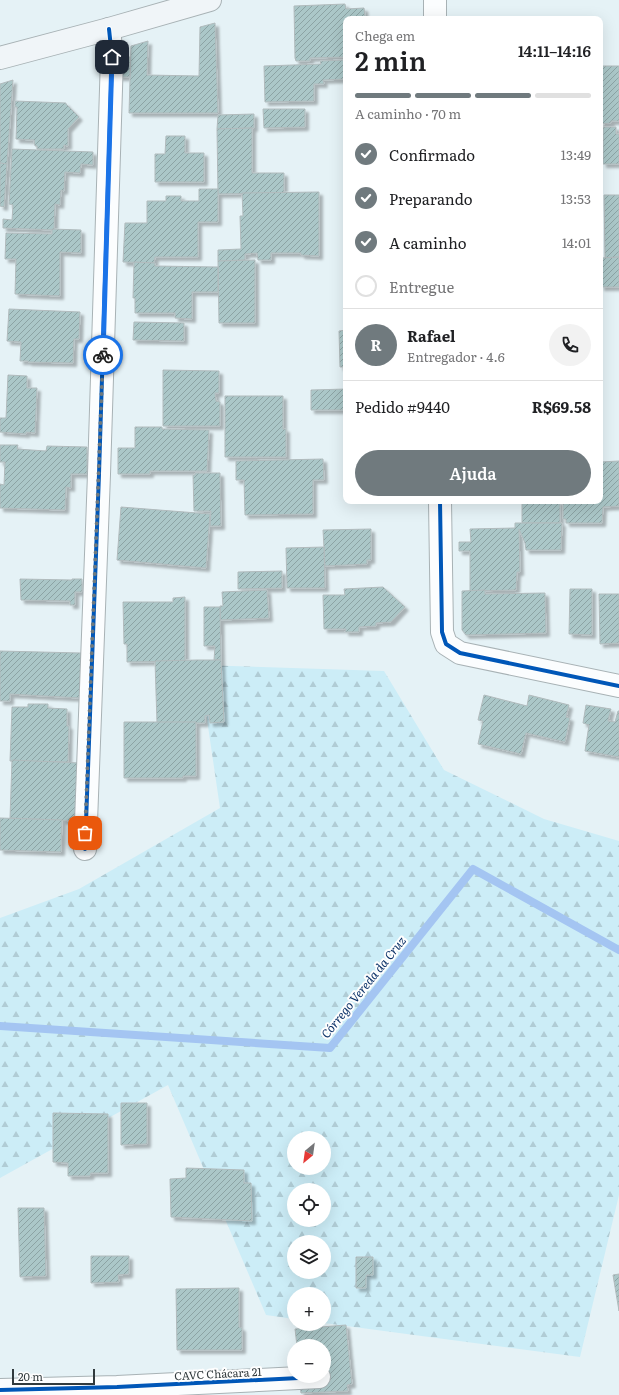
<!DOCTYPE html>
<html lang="pt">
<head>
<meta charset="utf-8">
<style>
	body { margin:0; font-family:Literata,serif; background:#f2f2f2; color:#202124; height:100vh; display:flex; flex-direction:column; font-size:15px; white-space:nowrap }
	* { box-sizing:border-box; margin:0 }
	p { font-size:13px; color:#757577 }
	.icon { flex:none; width:22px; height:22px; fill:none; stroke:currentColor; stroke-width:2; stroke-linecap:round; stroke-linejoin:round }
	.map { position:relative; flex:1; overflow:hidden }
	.drawer { position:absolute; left:343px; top:16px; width:260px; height:488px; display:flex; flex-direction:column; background:#fff; border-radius:8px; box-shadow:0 4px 16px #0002 }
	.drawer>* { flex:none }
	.needle { width:26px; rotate:209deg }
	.fabs { position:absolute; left:287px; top:1131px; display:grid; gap:8px }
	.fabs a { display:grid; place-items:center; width:44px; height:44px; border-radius:50%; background:#fff; box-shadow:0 4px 16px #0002; font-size:20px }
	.scale { position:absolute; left:12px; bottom:10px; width:83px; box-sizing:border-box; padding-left:4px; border:2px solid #313a3d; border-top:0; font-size:11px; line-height:14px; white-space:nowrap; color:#313a3d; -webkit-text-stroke:3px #fefefe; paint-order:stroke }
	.pin { position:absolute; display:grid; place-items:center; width:34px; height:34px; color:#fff; margin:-17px; border-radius:8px; box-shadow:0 2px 6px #0006 }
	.courier { position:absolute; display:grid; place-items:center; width:40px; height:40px; margin:-20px; border:3px solid #1a73e8; border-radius:50%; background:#fff; color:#222; box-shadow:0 1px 5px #0007 }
	.headline em { font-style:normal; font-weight:600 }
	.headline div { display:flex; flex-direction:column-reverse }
	.headline { display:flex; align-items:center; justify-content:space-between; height:68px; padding:0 12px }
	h1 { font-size:26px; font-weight:600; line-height:30px }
	.bar { display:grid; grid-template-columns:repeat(4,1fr); gap:6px 4px; align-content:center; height:48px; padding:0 12px }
	.bar i { height:5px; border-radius:3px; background:#e0e0e0 }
	.bar .current { background:#707a7e }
	.bar p { grid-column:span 4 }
	.line { display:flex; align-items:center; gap:10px; padding:0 12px; border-top:1px solid #e0e0e0 }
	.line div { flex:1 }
	.round { display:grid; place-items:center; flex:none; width:42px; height:42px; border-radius:21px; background:#f2f2f2 }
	ol { padding:0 12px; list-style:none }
	li { display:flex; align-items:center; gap:12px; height:44px }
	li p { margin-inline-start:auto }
	li .icon { padding:4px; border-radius:50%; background:#707a7e; color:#fff; stroke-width:4 }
	li:last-child { color:#757577 }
	li i { width:22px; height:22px; border:2px solid #e0e0e0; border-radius:50% }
	.cta { display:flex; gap:8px; margin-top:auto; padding:8px 12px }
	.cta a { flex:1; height:46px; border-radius:24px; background:#707a7e; color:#fff; font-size:16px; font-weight:600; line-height:46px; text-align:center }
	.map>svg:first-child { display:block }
	.forest { fill:url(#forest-firs); fill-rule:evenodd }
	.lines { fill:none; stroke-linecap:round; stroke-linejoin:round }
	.stream { stroke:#a4c5f2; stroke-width:8 }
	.building { fill:url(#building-hatch); stroke:#b1bbbd; filter:url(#shadow) }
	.street-casing { stroke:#a8b2b5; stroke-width:24 }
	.secondary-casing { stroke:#a8b2b5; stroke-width:24 }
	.street { stroke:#fbfdfe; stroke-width:22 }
	.secondary { stroke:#f0f5f8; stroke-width:22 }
	.cycleway-casing { stroke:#fefefe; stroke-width:6 }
	.cycleway { stroke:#0057b8; stroke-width:4 }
	.done { stroke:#707a7e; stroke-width:4; stroke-dasharray:0 7.2 }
	.route { stroke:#1a73e8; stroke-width:5 }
	.labels { text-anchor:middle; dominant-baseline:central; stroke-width:4; stroke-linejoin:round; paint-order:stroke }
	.street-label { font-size:11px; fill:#313a3d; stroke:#fefefe }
	.water-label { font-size:12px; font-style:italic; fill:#093067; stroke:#fefefe }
</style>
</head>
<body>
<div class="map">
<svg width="619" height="1395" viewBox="0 0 619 1395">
	<defs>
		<pattern id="forest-firs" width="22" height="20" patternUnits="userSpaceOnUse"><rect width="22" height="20" fill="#ccedf7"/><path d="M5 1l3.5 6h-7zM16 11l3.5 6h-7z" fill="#b0ccd5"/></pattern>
		<pattern id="building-hatch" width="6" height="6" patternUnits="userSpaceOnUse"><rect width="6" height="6" fill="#abc7c8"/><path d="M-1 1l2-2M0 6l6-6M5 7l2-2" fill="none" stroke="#8ca3a4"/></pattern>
		<filter id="shadow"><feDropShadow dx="3.5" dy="3.5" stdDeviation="1" flood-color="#0004"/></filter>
	</defs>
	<rect width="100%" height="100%" fill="#e5f2f6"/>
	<path class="forest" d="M 199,665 L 384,671 L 444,770 L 544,819 L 619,841 L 619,1195 L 580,1357 L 324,1323 L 324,1294 L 294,1294 L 294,1319 L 266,1315 L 168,1085 L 0,1178 L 0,918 L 79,889 L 220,808 ZM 294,1138 L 324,1138 L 324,1168 L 294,1168 ZM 294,1190 L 324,1190 L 324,1220 L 294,1220 ZM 294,1242 L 324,1242 L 324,1272 L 294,1272 Z"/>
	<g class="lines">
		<path class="stream" d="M 0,1026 L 330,1048 L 473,869 L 619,950"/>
	</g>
	<g class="building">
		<path d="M 345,4 L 346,9 L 364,8 L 365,16 L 365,19 L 346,19 L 346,57 L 310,58 L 310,61 L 296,61 L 295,58 L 294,6 Z"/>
		<path d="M 215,23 L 218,113 L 129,113 L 131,46 L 148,41 L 147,75 L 199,76 L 200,27 Z"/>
		<path d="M 116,57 L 130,57 L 130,77 L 119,77 Z"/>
		<path d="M 345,60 L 345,64 L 346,64 L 346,79 L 323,80 L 324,84 L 314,84 L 314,101 L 265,102 L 264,66 L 321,64 L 320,61 Z"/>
		<path d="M 600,66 L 619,66 L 619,121 L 611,121 L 611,123 L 600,124 Z"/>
		<path d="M 13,80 L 7,164 L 0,163 L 0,84 Z"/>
		<path d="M 15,101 L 66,103 L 66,104 L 79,117 L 68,129 L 68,146 L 64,145 L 64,149 L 37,149 L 37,146 L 35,146 L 34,140 L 16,139 L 17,107 L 15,107 Z"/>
		<path d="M 263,109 L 305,109 L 305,127 L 264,128 Z"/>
		<path d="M 254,114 L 254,128 L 217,129 L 218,115 Z"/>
		<path d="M 603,127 L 616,127 L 616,134 L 619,134 L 619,164 L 603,164 Z"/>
		<path d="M 252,128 L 252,173 L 284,173 L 284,193 L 218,194 L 217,129 Z"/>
		<path d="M 166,136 L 185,136 L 185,153 L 204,153 L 204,182 L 155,182 L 155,154 L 165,154 Z"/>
		<path d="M 12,149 L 93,152 L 93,165 L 81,164 L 80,173 L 65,172 L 64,191 L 61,190 L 60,205 L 55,204 L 54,230 L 3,228 L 3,219 L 12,220 L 13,205 L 9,204 Z"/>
		<path d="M 0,163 L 7,164 L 4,207 L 0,206 Z"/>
		<path d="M 199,189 L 218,189 L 218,222 L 198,222 L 198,257 L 155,257 L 154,263 L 123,262 L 125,223 L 147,223 L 147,201 L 166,201 L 166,196 L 181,196 L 181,201 L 199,201 Z"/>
		<path d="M 319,192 L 319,256 L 301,255 L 301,253 L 271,253 L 271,260 L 258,260 L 257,253 L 245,254 L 245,260 L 218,261 L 218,250 L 241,249 L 240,216 L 243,216 L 242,193 Z"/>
		<path d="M 604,195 L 619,195 L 619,257 L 605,258 Z"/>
		<path d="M 52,229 L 81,230 L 81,253 L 60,252 L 60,296 L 15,294 L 16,259 L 5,259 L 6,233 L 52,234 Z"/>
		<path d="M 619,257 L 619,287 L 601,287 L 601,258 Z"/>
		<path d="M 255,260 L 255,323 L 219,323 L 218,261 Z"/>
		<path d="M 134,262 L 155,263 L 155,266 L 218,267 L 218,292 L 192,292 L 192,319 L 175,318 L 175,313 L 135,313 L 135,298 L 133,298 Z"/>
		<path d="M 9,309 L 80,312 L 79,339 L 74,339 L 73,363 L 28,362 L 28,361 L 20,361 L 21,342 L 7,341 Z"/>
		<path d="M 134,322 L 184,323 L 184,341 L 133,340 Z"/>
		<path d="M 346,330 L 346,367 L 340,367 L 339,331 Z"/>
		<path d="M 163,370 L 219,371 L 219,393 L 215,393 L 216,401 L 220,402 L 220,426 L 163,426 Z"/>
		<path d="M 8,375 L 27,376 L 27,388 L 37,388 L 35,433 L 26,432 L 26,434 L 0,432 L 0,418 L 6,418 Z"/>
		<path d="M 346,389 L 346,410 L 311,410 L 311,390 Z"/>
		<path d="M 225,396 L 283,396 L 283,429 L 286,429 L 286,457 L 225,457 Z"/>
		<path d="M 135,427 L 162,427 L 162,429 L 209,430 L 207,471 L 150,471 L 150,474 L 118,474 L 118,448 L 135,448 Z"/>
		<path d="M 0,445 L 18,445 L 17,449 L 46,451 L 47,446 L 87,447 L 87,474 L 71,474 L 71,488 L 66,487 L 65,510 L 0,508 L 0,484 L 4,485 L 5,462 L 0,462 Z"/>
		<path d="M 323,459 L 324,480 L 313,480 L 313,514 L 245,515 L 244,480 L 236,480 L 236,461 Z"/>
		<path d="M 619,461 L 619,506 L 603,507 L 602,523 L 566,523 L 566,519 L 563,519 L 563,501 L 600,501 L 600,462 Z"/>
		<path d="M 195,473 L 220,473 L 221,526 L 210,526 L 211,511 L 194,511 L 193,475 L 195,475 Z"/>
		<rect x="522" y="501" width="38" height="22"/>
		<path d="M 121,507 L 210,514 L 206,568 L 117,560 Z"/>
		<path d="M 515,523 L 562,523 L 561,550 L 526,550 L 525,543 L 519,529 L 520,572 L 517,572 L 516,590 L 470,591 L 470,551 L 459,551 L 459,542 L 471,542 L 470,529 L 515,528 Z"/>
		<path d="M 371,529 L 371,560 L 367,560 L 367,564 L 325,566 L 323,530 Z"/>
		<path d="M 324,547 L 325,588 L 287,588 L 286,548 Z"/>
		<path d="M 282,571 L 282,588 L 238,589 L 238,572 Z"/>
		<path d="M 20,579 L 72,580 L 72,579 L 82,579 L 82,592 L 75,592 L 75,605 L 70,605 L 70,601 L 21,600 Z"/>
		<path d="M 383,587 L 405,607 L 391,622 L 376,623 L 376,626 L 359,627 L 359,632 L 345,632 L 346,629 L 324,629 L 323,595 L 345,595 L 344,589 Z"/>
		<path d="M 570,589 L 592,589 L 592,635 L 569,634 Z"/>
		<path d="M 267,590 L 269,618 L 220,620 L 220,606 L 223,606 L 222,592 Z"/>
		<path d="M 485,590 L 485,594 L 545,593 L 546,633 L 466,635 L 462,630 L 462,591 Z"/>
		<path d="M 599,594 L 619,594 L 619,643 L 600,644 Z"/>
		<path d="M 185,597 L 185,661 L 127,662 L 127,644 L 124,644 L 123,602 L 173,602 L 173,598 Z"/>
		<path d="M 204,607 L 220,607 L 221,660 L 214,660 L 215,646 L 204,646 Z"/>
		<path d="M 0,651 L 81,653 L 80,698 L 10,694 L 10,701 L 0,701 Z"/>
		<path d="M 197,660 L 221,660 L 224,722 L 210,723 L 209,715 L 205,716 L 205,723 L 157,723 L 155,661 Z"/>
		<path d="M 484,695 L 527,706 L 529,695 L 569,705 L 566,717 L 570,718 L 565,742 L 526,733 L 521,754 L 478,744 L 483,721 L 478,720 Z"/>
		<path d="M 28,704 L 48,704 L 48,708 L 67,709 L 67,726 L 69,726 L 68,762 L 10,761 L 12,707 L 28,707 Z"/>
		<path d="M 586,705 L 611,709 L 608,721 L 615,722 L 618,711 L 619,711 L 619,757 L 585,751 L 589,725 L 583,723 Z"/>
		<path d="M 124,722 L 196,722 L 196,776 L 183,776 L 183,778 L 124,778 Z"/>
		<path d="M 12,760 L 80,763 L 78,821 L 10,818 Z"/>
		<path d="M 0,818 L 62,820 L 61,852 L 0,850 Z"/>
		<path d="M 121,1103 L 147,1103 L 147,1144 L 121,1145 Z"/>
		<path d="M 53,1113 L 108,1114 L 108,1173 L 91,1173 L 90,1176 L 68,1176 L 68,1163 L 53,1162 Z"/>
		<path d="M 186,1168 L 244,1170 L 244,1183 L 251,1183 L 252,1221 L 171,1217 L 170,1179 L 186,1178 Z"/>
		<path d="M 18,1208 L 44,1208 L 46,1276 L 20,1277 Z"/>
		<path d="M 91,1256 L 129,1256 L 129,1274 L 118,1275 L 119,1282 L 91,1283 Z"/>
		<path d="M 356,1257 L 373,1257 L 373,1275 L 367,1275 L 366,1277 L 366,1288 L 356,1288 Z"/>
		<path d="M 619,1274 L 619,1311 L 613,1275 Z"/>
		<path d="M 239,1288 L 239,1327 L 242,1328 L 242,1350 L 177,1350 L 176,1289 Z"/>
		<path d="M 346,1325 L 352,1384 L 347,1385 L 348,1391 L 301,1393 L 299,1376 L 324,1376 L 324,1346 L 297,1346 L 295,1329 Z"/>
	</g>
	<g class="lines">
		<g class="street-casing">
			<g id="street">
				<path d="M 435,0 L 435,19"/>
				<path d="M 440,501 L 442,632 L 446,644 L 460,653 L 619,686"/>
				<path d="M 85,849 L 99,474 L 112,57 L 109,29"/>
				<path d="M 0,1390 L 117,1387 L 319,1377"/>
			</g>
		</g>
		<g class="secondary-casing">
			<path id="secondary" d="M 0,58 L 109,29 L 210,0"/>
		</g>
		<use href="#street" class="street"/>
		<use href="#secondary" class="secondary"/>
		<g class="cycleway-casing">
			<g id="cycleway">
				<path d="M 440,501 L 442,632 L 446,644 L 460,653 L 619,686"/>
				<path d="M 85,849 L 99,474 L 112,57 L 109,29"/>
				<path d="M 0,1390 L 117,1387 L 319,1377"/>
			</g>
		</g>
		<use href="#cycleway" class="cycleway"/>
	</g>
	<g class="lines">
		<path class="done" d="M 85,833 L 103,355"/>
		<path class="route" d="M 103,355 L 112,57"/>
	</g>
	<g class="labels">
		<g class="street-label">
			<text transform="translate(218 1373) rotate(-3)">CAVC Chácara 21</text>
		</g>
		<g class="water-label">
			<text transform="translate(363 987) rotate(-51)">Córrego Vereda da Cruz</text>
		</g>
	</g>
</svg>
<div class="fabs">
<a><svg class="needle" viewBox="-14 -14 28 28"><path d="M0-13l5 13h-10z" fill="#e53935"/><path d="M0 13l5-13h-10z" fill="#757577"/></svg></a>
<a><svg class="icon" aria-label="locate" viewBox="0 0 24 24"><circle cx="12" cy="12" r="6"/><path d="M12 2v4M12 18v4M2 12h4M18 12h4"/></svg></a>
<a><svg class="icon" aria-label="layers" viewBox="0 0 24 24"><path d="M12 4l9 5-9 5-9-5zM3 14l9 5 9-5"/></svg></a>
<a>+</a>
<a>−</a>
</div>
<div class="scale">20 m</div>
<div class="pin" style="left:85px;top:833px;background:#ea580c"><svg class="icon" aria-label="bag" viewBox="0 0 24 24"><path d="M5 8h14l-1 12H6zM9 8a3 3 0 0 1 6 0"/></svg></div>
<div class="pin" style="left:112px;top:57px;background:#1f2937"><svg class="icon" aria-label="home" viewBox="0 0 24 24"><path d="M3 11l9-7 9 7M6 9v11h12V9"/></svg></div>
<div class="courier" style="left:103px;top:355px"><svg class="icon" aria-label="bike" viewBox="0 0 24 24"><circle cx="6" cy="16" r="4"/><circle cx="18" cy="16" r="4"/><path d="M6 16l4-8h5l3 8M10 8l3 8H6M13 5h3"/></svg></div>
<section class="drawer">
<div class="headline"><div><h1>2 min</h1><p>Chega em</p></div><em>14:11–14:16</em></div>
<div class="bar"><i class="current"></i><i class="current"></i><i class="current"></i><i></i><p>A caminho · 70 m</p></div>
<ol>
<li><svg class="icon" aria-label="check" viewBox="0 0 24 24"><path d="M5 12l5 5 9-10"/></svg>Confirmado<p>13:49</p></li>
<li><svg class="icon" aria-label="check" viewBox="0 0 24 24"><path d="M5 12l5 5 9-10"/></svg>Preparando<p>13:53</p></li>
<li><svg class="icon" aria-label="check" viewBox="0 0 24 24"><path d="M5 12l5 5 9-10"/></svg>A caminho<p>14:01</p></li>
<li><i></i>Entregue</li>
</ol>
<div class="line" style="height:72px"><b class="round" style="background:#707a7e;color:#fff">R</b><div><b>Rafael</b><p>Entregador · 4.6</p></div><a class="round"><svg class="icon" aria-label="phone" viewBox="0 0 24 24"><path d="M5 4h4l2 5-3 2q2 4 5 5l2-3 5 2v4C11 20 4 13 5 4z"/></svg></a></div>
<div class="line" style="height:52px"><div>Pedido #9440</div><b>R$69.58</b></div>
<div class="cta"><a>Ajuda</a></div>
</section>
</div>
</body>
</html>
